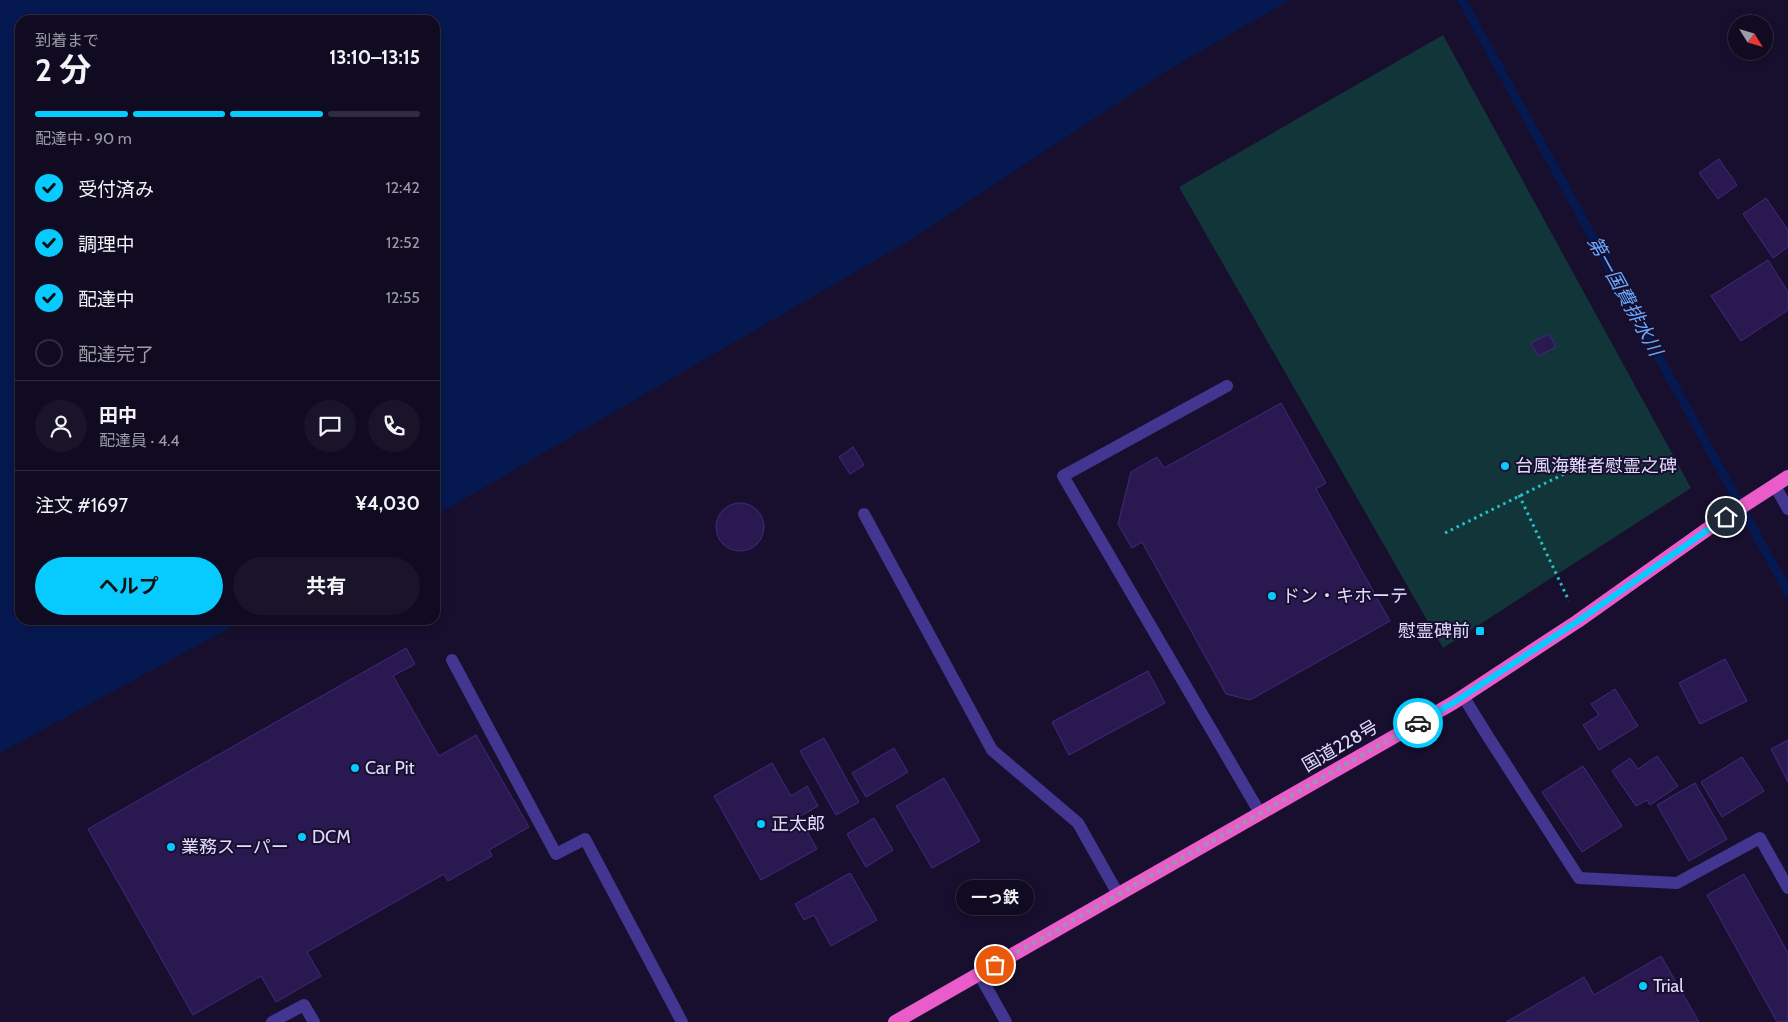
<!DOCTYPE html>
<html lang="ja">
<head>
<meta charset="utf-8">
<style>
	body { margin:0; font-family:Cabin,"Noto Sans JP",sans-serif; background:#1a142a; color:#f1f3f6; height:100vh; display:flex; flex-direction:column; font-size:19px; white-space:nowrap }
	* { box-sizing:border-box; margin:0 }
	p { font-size:16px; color:#9c9ba5 }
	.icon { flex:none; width:28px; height:28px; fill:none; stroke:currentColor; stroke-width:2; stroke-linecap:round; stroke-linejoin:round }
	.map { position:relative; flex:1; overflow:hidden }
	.sheet { position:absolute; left:15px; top:15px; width:425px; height:610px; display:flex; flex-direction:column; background:#110b22; border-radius:15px; box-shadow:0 2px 12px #0003,0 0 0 1px #302b40 }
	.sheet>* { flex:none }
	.needle { width:32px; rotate:127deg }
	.tools { position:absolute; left:1728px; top:15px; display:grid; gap:10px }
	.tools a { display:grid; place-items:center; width:45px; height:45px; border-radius:50%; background:#110b22; box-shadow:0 2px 12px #0003,0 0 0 1px #302b40; font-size:25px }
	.pin { position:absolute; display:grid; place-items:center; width:42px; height:42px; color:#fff; margin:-21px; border:2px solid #fff; border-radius:50%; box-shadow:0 1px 5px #0007 }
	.courier { position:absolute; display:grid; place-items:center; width:50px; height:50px; margin:-25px; border:4px solid #07caff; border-radius:50%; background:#fff; color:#222; box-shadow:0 1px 6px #0007 }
	.bubble { position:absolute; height:35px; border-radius:18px; background:#110b22; box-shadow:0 2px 12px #0003,0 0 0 1px #302b40; font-size:16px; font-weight:700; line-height:35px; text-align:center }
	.overview em { font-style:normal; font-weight:700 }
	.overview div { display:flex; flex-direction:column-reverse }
	.overview { display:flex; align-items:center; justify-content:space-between; height:85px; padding:0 20px }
	h1 { font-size:32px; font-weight:700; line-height:38px }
	.bar { display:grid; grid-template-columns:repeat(4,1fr); gap:8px 5px; align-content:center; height:60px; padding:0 20px }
	.bar i { height:6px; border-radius:4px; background:#302b40 }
	.bar .selected { background:#07caff }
	.bar p { grid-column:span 4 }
	.line { display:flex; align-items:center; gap:12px; padding:0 20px; border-top:1px solid #302b40 }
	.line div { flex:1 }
	.round { display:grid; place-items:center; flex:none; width:52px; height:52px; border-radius:26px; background:#1a142a }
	ol { padding:0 20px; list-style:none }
	li { display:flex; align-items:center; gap:15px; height:55px }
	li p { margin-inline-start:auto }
	li .icon { padding:5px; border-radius:50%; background:#07caff; color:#111; stroke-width:4 }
	li:last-child { color:#9c9ba5 }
	li i { width:28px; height:28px; border:2px solid #302b40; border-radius:50% }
	.action { display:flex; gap:10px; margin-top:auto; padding:10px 20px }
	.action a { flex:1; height:58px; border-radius:30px; background:#07caff; color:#111; font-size:20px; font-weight:700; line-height:58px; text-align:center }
	.action a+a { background:#1a142a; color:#f1f3f6 }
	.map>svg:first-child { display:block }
	.green { fill:#113538 }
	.water { fill:#061850 }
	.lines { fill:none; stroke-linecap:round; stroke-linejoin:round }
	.stream { stroke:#061850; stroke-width:9 }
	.building { fill:#2a1950; stroke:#43297e }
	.path { stroke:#24c1ca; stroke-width:3; stroke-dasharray:2.5 4; stroke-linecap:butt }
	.service { stroke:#433691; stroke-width:12 }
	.tertiary { stroke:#433691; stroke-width:12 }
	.trunk { stroke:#ea5cca; stroke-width:14 }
	.done { stroke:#9c94b6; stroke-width:5; stroke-dasharray:0 9 }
	.route { stroke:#07caff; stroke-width:6 }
	.poi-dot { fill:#07caff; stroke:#170f2d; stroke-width:2 }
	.labels { text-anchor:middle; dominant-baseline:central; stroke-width:4; stroke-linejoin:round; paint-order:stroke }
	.poi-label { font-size:18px; fill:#e3dbff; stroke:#170f2d; text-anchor:start }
	.street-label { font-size:18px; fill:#e3dbff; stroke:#170f2d }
	.water-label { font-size:19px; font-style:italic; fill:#69a9ff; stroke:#170f2d }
</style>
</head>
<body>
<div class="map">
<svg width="1788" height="1022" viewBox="0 0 1788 1022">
	<rect width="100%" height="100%" fill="#170f2d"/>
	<path class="green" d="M 1443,35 L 1691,488 L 1443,648 L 1179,187 Z"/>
	<path class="water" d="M 0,0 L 1290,0 L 1168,70 L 907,242 L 435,516 L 435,20 L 20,20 L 20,620 L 244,620 L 0,753 Z"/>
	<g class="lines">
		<path class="stream" d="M 1462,0 L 1788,592"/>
	</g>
	<g class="building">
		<path d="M 1719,159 L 1737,185 L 1718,199 L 1699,173 Z"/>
		<path d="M 1766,198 L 1788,230 L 1788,247 L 1773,258 L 1743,214 Z"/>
		<path d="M 1768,260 L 1788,292 L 1788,310 L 1741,341 L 1711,296 Z"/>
		<path d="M 1549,334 L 1556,347 L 1538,356 L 1531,343 Z"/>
		<path d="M 1281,403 L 1326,483 L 1316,489 L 1390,621 L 1250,700 L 1226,694 L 1142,542 L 1132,548 L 1118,524 L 1131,472 L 1157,457 L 1164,468 Z"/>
		<path d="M 853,447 L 864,465 L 850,474 L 839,457 Z"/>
		<circle cx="740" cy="527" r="24"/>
		<path d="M 406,648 L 415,664 L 393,676 L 439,756 L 476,735 L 529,827 L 489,850 L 492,856 L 448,881 L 444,874 L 307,952 L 321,976 L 276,1002 L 261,976 L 193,1015 L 88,829 Z"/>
		<path d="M 1725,659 L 1747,701 L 1700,724 L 1679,683 Z"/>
		<path d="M 1148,671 L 1165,703 L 1069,755 L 1052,722 Z"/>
		<path d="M 1615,689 L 1638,726 L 1599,750 L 1583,725 L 1599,715 L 1591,704 Z"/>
		<path d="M 824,738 L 859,802 L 836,815 L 800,751 Z"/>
		<path d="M 1788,740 L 1788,782 L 1771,749 Z"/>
		<path d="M 894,748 L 908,772 L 866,797 L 852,773 Z"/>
		<path d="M 1657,756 L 1678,786 L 1650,805 L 1647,800 L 1636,806 L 1612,771 L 1630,758 L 1638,769 Z"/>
		<path d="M 1742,757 L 1764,791 L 1722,817 L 1701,782 Z"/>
		<path d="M 772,763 L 791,796 L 807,786 L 818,806 L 799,817 L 817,849 L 761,880 L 714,796 Z"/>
		<path d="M 1583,766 L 1622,826 L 1582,852 L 1542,792 Z"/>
		<path d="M 944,778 L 980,841 L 932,868 L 896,806 Z"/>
		<path d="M 1695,783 L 1727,839 L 1689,861 L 1657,805 Z"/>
		<path d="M 874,818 L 893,850 L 866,867 L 847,834 Z"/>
		<path d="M 850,873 L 877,920 L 831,946 L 814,915 L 804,920 L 795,904 Z"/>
		<path d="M 1744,874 L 1788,953 L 1788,1022 L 1777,1022 L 1707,895 Z"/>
		<path d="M 1661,956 L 1699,1022 L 1506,1022 L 1584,977 L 1594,995 Z"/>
	</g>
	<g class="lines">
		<g class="path">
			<path d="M 1519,495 L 1569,601"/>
			<path d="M 1445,533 L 1584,464"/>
		</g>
		<g class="service">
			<path d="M 1227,386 L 1063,476 L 1260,813"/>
			<path d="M 864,514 L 992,750 L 1078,823 L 1118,894"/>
			<path d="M 452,660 L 556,854 L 585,839 L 682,1022"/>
			<path d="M 1463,696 L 1487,735 L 1579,878 L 1677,883 L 1760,838 L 1788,888"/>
			<path d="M 979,974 L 1006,1022"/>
			<path d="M 272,1022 L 304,1005 L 314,1022"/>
		</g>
		<path class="tertiary" d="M 1775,486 L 1788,509"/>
		<path class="trunk" d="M 895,1022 L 1453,703 L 1578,621 L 1709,528 L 1788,477"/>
	</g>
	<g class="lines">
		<path class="done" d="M 995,965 L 1418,723"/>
		<path class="route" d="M 1418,723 L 1453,703 L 1578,621 L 1726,517"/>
	</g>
	<g class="poi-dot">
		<circle cx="1505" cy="466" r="5"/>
		<circle cx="1272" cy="596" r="5"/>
		<rect x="1475" y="626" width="10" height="10" rx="2.5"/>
		<circle cx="355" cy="768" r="5"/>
		<circle cx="761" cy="824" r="5"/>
		<circle cx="302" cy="837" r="5"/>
		<circle cx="171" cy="847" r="5"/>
		<circle cx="1643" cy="986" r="5"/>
	</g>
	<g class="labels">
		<g class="poi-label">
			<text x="1515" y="466">台風海難者慰霊之碑</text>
			<text x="1282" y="596">ドン・キホーテ</text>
			<text x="1470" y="631" text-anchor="end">慰霊碑前</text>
			<text x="365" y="768">Car Pit</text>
			<text x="771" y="824">正太郎</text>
			<text x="312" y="837">DCM</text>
			<text x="181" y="847">業務スーパー</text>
			<text x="1653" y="986">Trial</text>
		</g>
		<g class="street-label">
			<text transform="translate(1340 746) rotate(-30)">国道228号</text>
		</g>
		<g class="water-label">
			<text transform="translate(1625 296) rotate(61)">第一国費排水川</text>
		</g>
	</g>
</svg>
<div class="tools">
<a><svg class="needle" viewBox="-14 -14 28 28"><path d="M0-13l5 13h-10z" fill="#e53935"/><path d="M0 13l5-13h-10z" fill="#9c9ba5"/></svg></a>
</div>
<div class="pin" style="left:995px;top:965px;background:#ea580c"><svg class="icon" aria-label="bag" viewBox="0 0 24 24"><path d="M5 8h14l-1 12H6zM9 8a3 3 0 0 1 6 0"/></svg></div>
<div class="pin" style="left:1726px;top:517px;background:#1f2937"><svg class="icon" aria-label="home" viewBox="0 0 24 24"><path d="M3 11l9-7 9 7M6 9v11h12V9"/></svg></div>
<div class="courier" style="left:1418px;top:723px"><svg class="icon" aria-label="car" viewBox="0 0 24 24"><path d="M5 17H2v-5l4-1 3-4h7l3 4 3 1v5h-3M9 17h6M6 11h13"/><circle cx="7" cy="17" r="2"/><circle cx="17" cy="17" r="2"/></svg></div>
<div class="bubble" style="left:956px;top:880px;width:78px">一っ鉄</div>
<section class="sheet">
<div class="overview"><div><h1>2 分</h1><p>到着まで</p></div><em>13:10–13:15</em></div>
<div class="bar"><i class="selected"></i><i class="selected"></i><i class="selected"></i><i></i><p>配達中 · 90 m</p></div>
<ol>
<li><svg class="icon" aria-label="check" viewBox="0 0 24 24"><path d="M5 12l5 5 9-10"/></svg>受付済み<p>12:42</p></li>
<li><svg class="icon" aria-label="check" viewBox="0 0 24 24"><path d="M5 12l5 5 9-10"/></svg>調理中<p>12:52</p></li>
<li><svg class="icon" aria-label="check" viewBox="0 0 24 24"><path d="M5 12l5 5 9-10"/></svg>配達中<p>12:55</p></li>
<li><i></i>配達完了</li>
</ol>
<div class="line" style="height:90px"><a class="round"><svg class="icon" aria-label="person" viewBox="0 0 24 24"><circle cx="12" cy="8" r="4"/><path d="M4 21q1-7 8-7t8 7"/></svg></a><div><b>田中</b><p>配達員 · 4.4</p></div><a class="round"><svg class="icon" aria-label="chat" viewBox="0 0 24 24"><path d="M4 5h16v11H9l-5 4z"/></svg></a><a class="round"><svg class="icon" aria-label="phone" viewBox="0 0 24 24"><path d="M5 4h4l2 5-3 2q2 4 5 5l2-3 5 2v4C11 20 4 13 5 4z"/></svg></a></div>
<div class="line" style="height:65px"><div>注文 #1697</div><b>¥4,030</b></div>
<div class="action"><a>ヘルプ</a><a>共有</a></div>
</section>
</div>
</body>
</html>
